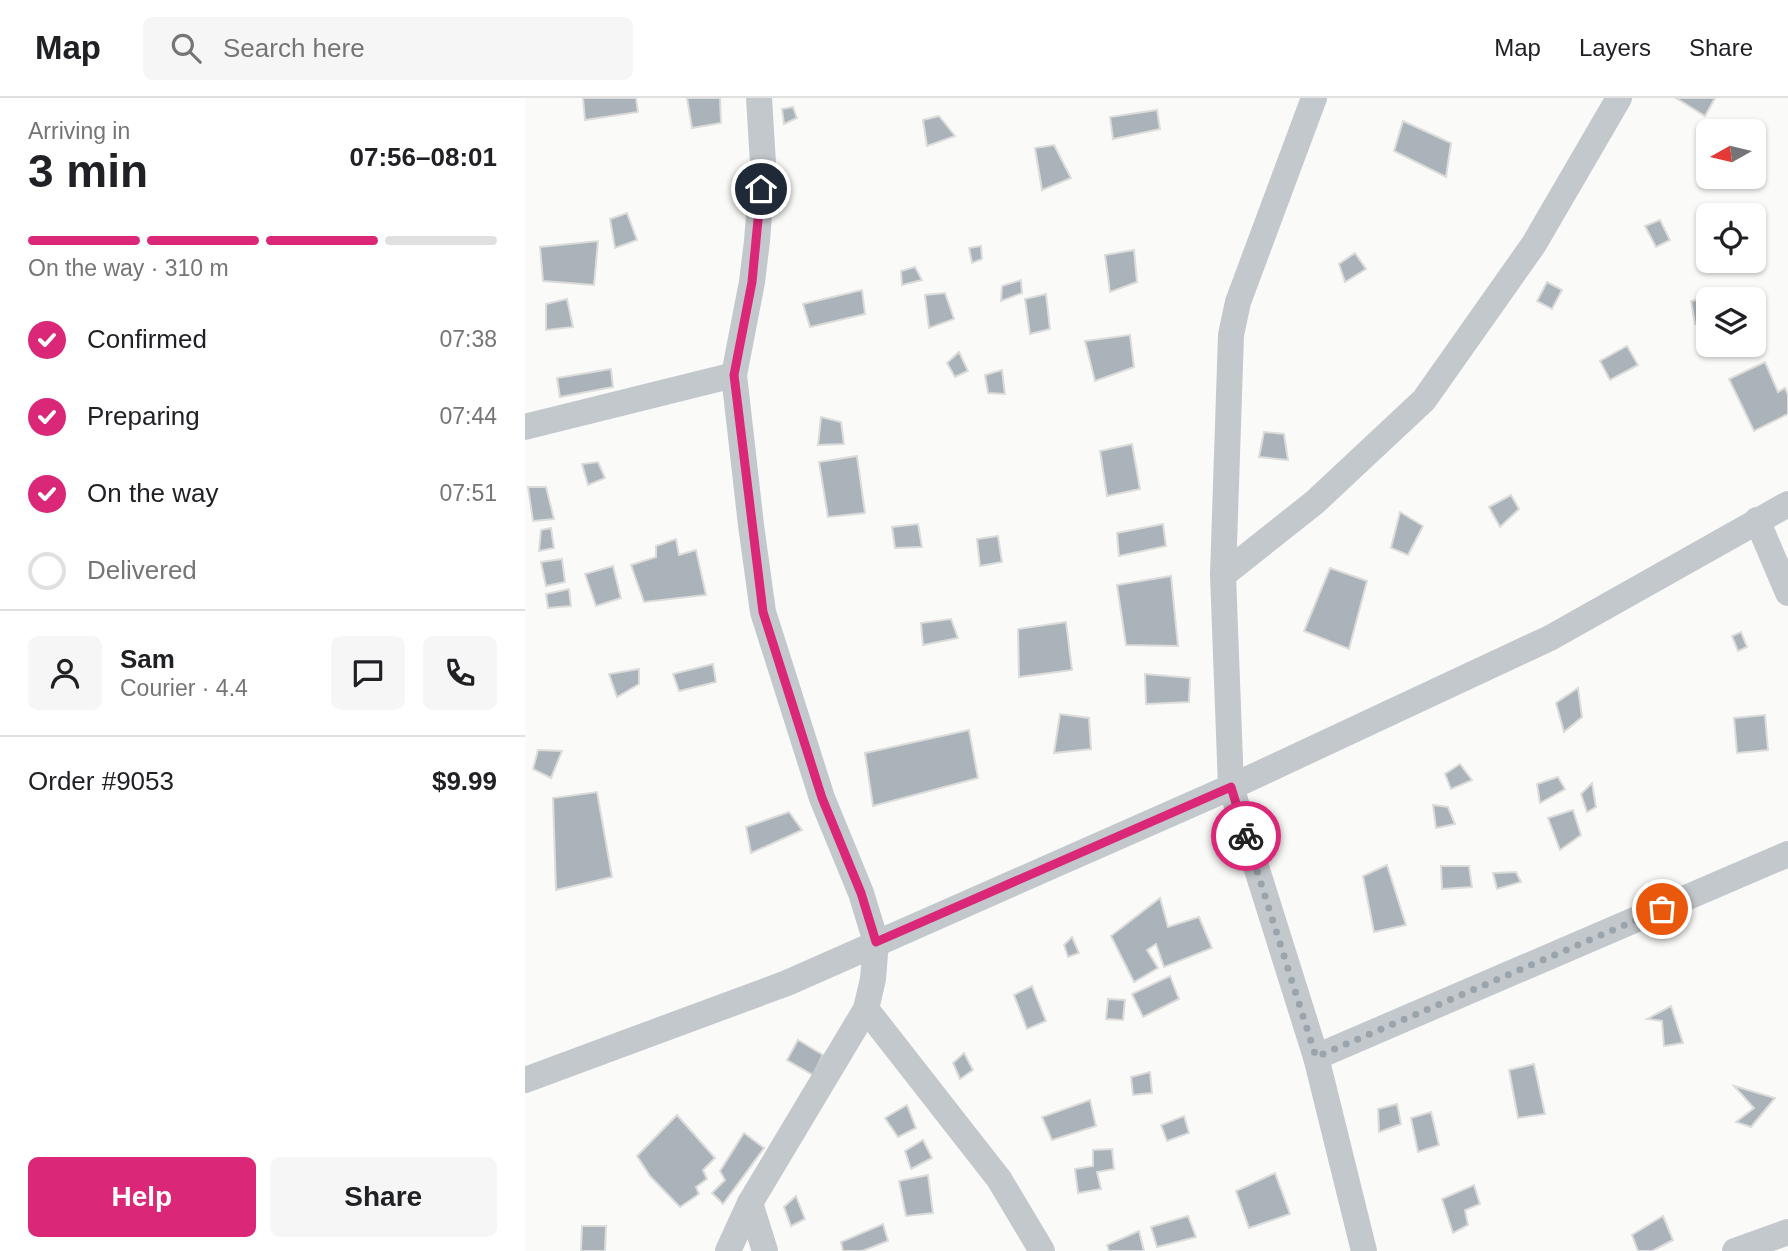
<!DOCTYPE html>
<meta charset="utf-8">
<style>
:root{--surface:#fff;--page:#f6f6f6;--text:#202124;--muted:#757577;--line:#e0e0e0;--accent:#db2777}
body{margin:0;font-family:Arial,sans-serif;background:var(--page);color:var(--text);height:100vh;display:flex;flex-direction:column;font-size:26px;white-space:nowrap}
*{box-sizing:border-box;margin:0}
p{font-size:23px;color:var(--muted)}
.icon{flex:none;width:38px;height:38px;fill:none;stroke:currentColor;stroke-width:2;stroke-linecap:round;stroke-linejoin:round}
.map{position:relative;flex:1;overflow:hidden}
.drawer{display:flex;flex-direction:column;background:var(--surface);width:525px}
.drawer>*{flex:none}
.needle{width:46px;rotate:262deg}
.tools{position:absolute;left:1171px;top:21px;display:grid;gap:14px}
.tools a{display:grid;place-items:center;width:70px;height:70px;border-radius:10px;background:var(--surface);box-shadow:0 2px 5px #0004;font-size:35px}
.pin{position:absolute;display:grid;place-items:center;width:60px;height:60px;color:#fff;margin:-30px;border:4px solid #fff;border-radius:50%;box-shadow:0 2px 7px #0007}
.courier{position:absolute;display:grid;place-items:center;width:70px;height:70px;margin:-35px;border:5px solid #db2777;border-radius:50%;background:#fff;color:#222;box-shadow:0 2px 9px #0007}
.headline em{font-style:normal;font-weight:700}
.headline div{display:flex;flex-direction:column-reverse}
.headline{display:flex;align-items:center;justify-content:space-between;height:119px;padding:0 28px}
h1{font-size:46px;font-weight:700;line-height:52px}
.bar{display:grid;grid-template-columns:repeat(4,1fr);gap:10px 7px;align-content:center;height:84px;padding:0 28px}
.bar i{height:9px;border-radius:5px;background:var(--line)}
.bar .on{background:var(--accent)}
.bar p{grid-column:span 4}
.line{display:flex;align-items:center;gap:18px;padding:0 28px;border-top:2px solid var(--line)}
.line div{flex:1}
.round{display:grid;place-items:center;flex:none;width:74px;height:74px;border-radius:10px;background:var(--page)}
ol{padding:0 28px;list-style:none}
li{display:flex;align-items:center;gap:21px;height:77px}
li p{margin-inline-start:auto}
li .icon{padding:7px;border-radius:50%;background:var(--accent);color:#fff;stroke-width:4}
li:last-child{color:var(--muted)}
li i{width:38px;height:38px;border:4px solid var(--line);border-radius:50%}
.button{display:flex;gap:14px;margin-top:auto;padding:14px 28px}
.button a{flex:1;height:80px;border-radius:10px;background:var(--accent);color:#fff;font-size:28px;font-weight:700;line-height:80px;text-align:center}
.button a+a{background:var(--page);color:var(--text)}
header{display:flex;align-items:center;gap:42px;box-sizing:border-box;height:98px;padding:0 35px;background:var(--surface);border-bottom:2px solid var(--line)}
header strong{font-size:33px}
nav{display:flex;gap:38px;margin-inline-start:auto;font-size:24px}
.search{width:490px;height:63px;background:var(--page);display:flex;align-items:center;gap:18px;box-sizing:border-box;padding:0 24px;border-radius:10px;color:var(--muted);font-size:26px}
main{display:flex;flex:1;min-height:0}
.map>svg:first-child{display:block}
</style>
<header>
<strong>Map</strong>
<div class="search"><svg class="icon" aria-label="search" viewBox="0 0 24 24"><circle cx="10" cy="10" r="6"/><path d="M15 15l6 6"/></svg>Search here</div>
<nav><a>Map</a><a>Layers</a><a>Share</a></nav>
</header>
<main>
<section class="drawer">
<div class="headline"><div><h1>3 min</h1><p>Arriving in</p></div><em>07:56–08:01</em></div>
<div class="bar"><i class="on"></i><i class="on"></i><i class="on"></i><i></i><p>On the way · 310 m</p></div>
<ol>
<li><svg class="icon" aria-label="check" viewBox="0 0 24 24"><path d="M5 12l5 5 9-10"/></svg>Confirmed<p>07:38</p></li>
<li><svg class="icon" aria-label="check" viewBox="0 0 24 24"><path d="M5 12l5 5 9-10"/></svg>Preparing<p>07:44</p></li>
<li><svg class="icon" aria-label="check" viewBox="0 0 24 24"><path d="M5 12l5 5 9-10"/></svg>On the way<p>07:51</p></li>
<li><i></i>Delivered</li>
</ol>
<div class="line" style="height:126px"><a class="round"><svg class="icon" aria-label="person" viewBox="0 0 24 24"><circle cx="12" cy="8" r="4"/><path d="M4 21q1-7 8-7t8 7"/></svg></a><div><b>Sam</b><p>Courier · 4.4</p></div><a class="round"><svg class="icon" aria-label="chat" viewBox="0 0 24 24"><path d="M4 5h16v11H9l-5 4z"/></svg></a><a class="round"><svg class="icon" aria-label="phone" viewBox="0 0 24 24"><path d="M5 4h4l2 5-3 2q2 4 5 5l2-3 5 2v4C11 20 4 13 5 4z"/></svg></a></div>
<div class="line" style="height:91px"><div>Order #9053</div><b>$9.99</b></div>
<div class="button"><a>Help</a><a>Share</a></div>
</section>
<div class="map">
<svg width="1263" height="1153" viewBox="0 0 1263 1153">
<rect width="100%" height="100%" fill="#fafaf8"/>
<!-- building -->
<g fill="#aab3b9" stroke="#dcdcda" stroke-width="2">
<polygon points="58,0 111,0 113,14 60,22"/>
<polygon points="162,0 195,0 196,25 167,30"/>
<polygon points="1151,0 1190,0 1180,18"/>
<polygon points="268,9 272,20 259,26 257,11"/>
<polygon points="632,12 635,31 588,41 585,19"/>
<polygon points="414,18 430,38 402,48 398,22"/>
<polygon points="878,23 926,45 921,79 869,53"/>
<polygon points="529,47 546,80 517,92 510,50"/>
<polygon points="102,115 112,142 90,150 85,121"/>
<polygon points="1135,122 1145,142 1131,149 1120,128"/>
<polygon points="73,143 69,187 18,183 15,149"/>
<polygon points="456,148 457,161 447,165 444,150"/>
<polygon points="609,152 612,184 585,194 580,157"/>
<polygon points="830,155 841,171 820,184 814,166"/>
<polygon points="390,169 397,182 377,187 376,173"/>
<polygon points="496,182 497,195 476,203 477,188"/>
<polygon points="1022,184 1037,192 1027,211 1012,203"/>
<polygon points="337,192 340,216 285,229 278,206"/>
<polygon points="420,195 429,221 404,230 400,197"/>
<polygon points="521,196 525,231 505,236 500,201"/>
<polygon points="1182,200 1183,224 1170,226 1166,203"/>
<polygon points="42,201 48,229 21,232 21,206"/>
<polygon points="605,237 609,269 570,283 560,243"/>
<polygon points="1102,248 1113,267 1085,282 1075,263"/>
<polygon points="434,254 443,273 430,279 422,265"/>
<polygon points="1240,264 1253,294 1260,290 1263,297 1263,316 1229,333 1204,281"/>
<polygon points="86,271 88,289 35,299 32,280"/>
<polygon points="477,272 480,296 463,295 460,277"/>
<polygon points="296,319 316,324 319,346 293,347"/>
<polygon points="739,334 759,336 763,362 734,359"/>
<polygon points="607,346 615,391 582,398 575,353"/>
<polygon points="332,358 340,415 303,419 294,364"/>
<polygon points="73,364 80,380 63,387 57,366"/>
<polygon points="3,389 21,389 29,421 8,423"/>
<polygon points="986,397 994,411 975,429 964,409"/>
<polygon points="875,414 898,428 883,457 866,450"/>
<polygon points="393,426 397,449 370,450 367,429"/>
<polygon points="638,426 641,448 594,458 592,435"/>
<polygon points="26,430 29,450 14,453 16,432"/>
<polygon points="473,438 477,464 455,468 452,441"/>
<polygon points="151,441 154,457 171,452 181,497 119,504 106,467 131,459 131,448"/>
<polygon points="37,461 40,484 21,488 16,464"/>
<polygon points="88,468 96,500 71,508 60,476"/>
<polygon points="805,470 842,483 824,551 779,533"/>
<polygon points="646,478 653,548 601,547 592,487"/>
<polygon points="44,491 46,508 23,510 21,496"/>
<polygon points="426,521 433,540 398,547 396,525"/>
<polygon points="541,524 547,572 494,579 493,531"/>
<polygon points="1216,534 1222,549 1213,553 1207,538"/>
<polygon points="188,566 191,584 154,593 148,576"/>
<polygon points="114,571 114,586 92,599 84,576"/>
<polygon points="620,576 665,580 664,604 621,606"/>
<polygon points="1053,590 1057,619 1039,634 1031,605"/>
<polygon points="535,616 564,620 566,651 529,655"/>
<polygon points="1240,617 1243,652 1212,655 1209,620"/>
<polygon points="444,632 453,680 348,708 340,655"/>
<polygon points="13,652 37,653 26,680 8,671"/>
<polygon points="935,666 947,682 926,691 920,676"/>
<polygon points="1033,679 1040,691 1015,705 1012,686"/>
<polygon points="1067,685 1071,709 1062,714 1056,696"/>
<polygon points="72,694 87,779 31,792 28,700"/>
<polygon points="908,707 923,709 930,726 911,730"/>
<polygon points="1048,712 1056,737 1035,752 1023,720"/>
<polygon points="264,714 277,732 226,755 221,729"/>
<polygon points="862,767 881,827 849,834 838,778"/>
<polygon points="916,768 944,768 947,789 917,791"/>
<polygon points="991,774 996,784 972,791 968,775"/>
<polygon points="635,800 643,829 674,819 687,850 639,869 631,846 622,852 633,870 609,884 586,838"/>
<polygon points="547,839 554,855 543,859 539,847"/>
<polygon points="645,878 654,901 618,919 607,896"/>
<polygon points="507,888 521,923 502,931 489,897"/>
<polygon points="583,901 600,902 598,922 581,921"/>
<polygon points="1146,908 1158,945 1139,948 1137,923 1122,921"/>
<polygon points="273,942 298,957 288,977 262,962"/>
<polygon points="439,955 448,972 435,981 428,965"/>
<polygon points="1009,966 1020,1016 993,1020 984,972"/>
<polygon points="625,974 627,995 608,997 606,979"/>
<polygon points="1209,988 1250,1000 1226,1029 1211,1024 1229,1010"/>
<polygon points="565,1002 571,1028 527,1042 517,1019"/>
<polygon points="872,1006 876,1026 854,1034 853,1011"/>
<polygon points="382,1007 391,1030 373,1039 360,1020"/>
<polygon points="906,1014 914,1047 893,1054 886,1020"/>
<polygon points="152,1017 190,1060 178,1072 182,1081 171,1089 174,1096 155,1109 125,1078 112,1058"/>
<polygon points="659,1018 664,1035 642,1043 636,1027"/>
<polygon points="219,1035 239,1050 198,1106 187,1095 200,1082 195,1073"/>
<polygon points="398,1042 407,1060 386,1071 380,1053"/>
<polygon points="587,1051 589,1071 572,1074 576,1091 553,1095 550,1071 568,1068 568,1052"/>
<polygon points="750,1075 765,1116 724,1130 711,1093"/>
<polygon points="403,1077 408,1115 381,1118 374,1083"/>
<polygon points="949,1087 955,1106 940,1112 943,1127 928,1135 917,1101"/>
<polygon points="271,1098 280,1121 266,1128 259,1109"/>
<polygon points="663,1118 671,1139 632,1149 626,1129"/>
<polygon points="1138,1118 1148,1142 1127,1153 1113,1153 1107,1137"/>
<polygon points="358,1126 363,1143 337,1153 318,1153 316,1144"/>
<polygon points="57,1128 81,1128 80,1153 56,1153"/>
<polygon points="614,1133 619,1153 584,1153 582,1147"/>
</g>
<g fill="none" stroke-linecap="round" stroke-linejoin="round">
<!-- street -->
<g stroke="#c3c8cc" stroke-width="26">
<polyline points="789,0 713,204 706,237 698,477 706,689 791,959 1263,756"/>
<polyline points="0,329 209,277"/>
<polyline points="1232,422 1263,495"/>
<polyline points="698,477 790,404 899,302 1009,146 1094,0"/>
<polyline points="341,911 474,1081 517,1153"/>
<polyline points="791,959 839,1153"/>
<polyline points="0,982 262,885 706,689 1025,540 1263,406"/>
<polyline points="225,1105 240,1153"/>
<polyline points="203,1153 225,1105 341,911 348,881 351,844 336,795 297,700 238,514 226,427 209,277 227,184 232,143 238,65 234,0"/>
<polyline points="1210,1153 1263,1134"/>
</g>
</g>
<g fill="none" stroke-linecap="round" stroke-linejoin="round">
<!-- done -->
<polyline stroke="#99a4ac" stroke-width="7" stroke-dasharray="0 12.6" points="721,738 791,959 1137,811"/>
<!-- route -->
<polyline stroke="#db2777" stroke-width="9" points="236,91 227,184 209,277 238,514 297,700 336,795 351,844 706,689 721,738"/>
</g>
</svg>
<div class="tools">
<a><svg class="needle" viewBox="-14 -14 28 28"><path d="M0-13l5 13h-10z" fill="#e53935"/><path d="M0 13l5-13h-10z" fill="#757577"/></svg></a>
<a><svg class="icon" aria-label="locate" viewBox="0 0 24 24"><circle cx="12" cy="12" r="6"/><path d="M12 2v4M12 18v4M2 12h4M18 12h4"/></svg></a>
<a><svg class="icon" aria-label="layers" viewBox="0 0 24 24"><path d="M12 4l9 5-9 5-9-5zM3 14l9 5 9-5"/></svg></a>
</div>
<div class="pin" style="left:1137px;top:811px;background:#ea580c"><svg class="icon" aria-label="bag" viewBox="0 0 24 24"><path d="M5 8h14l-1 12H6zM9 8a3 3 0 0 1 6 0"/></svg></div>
<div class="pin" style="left:236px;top:91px;background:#1f2937"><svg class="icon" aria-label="home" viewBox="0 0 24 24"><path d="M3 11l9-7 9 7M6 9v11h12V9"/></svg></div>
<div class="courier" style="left:721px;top:738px"><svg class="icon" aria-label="bike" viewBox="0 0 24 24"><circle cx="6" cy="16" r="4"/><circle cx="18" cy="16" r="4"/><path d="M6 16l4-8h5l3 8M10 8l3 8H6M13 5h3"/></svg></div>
</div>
</main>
